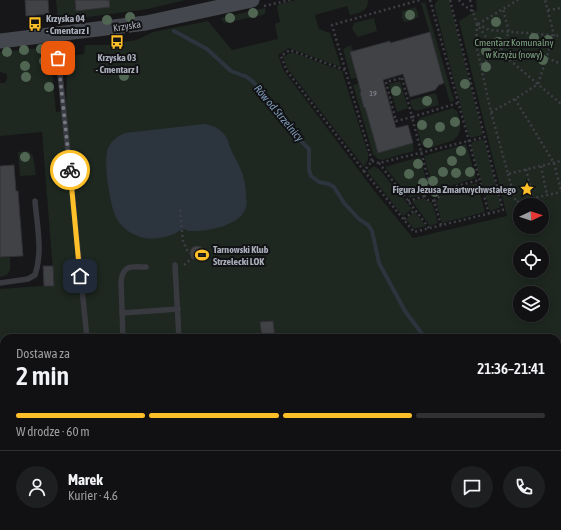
<!DOCTYPE html>
<html lang="pl">
<meta charset="utf-8">
<style>
:root{--surface:#111113;--page:#1e1f21;--text:#f1f3f6;--muted:#9c9da0;--line:#303133;--accent:#ffbf29}
body{margin:0;font-family:"Asap Condensed",sans-serif;background:var(--page);color:var(--text);height:100vh;display:flex;flex-direction:column;font-size:15px;white-space:nowrap}
*{box-sizing:border-box;margin:0}
p{font-size:13px;color:var(--muted)}
.icon{flex:none;width:22px;height:22px;fill:none;stroke:currentColor;stroke-width:2;stroke-linecap:round;stroke-linejoin:round}
.map{position:relative;flex:1;overflow:hidden}
.drawer{position:absolute;left:0px;top:334px;width:561px;height:196px;display:flex;flex-direction:column;background:var(--surface);border-radius:12px 12px 0 0;box-shadow:0 2px 10px #0003,0 0 0 1px var(--line)}
.drawer>*{flex:none}
.needle{width:26px;rotate:86deg}
.buttons{position:absolute;left:513px;top:198px;display:grid;gap:8px}
.buttons a{display:grid;place-items:center;width:36px;height:36px;border-radius:50%;background:var(--surface);box-shadow:0 2px 10px #0003,0 0 0 1px var(--line);font-size:20px}
.pin{position:absolute;display:grid;place-items:center;width:34px;height:34px;color:#fff;margin:-17px;border-radius:8px;box-shadow:0 2px 6px #0006}
.courier{position:absolute;display:grid;place-items:center;width:40px;height:40px;margin:-20px;border:3px solid #ffbf29;border-radius:50%;background:#fff;color:#222;box-shadow:0 1px 5px #0007}
.overview em{font-style:normal;font-weight:600}
.overview div{display:flex;flex-direction:column-reverse}
.overview{display:flex;align-items:center;justify-content:space-between;height:68px;padding:0 16px}
h1{font-size:26px;font-weight:600;line-height:30px}
.bar{display:grid;grid-template-columns:repeat(4,1fr);gap:6px 4px;align-content:center;height:48px;padding:0 16px}
.bar i{height:5px;border-radius:3px;background:var(--line)}
.bar .current{background:var(--accent)}
.bar p{grid-column:span 4}
.line{display:flex;align-items:center;gap:10px;padding:0 16px;border-top:1px solid var(--line)}
.line div{flex:1}
.round{display:grid;place-items:center;flex:none;width:42px;height:42px;border-radius:21px;background:var(--page)}
.map>svg:first-child{display:block}
</style>
<div class="map">
<svg width="561" height="530" viewBox="0 0 561 530">
<rect width="100%" height="100%" fill="#171719"/>
<!-- green -->
<g fill="#1e2720" fill-rule="evenodd">
<polygon points="56,0 185,0 148,9 58,21"/>
<path d="M296,0H368C368,12 359,13 350,15L347,6L315,15L319,29L330,33L341,67L289,48L278,55L284,71L376,193L413,238L507,216L459,21L477,10L476,0H561V530H0V289L54,285L42,132L0,136V83H5L7,79V74L0,72V52L50,47L56,112L66,111L67,56L84,54L85,45H107L136,40L153,32L208,21L232,50L278,39L275,24L280,22L277,7L279,4ZM520,205H542V227H520ZM520,249H542V271H520ZM520,293H542V315H520ZM4,338H557V526H4Z"/>
<polygon points="438,0 449,0 483,135 470,138 468,134 435,8 435,4"/>
<polygon points="425,2 454,101 450,102 421,3"/>
<polygon points="416,7 419,17 411,21 404,22 402,18 402,11"/>
<polygon points="265,8 266,12 263,15 224,23 221,18"/>
<polygon points="374,18 377,31 358,37 352,29 354,23"/>
<polygon points="351,45 353,51 350,52 357,78 351,79 343,49"/>
<polygon points="292,52 342,71 368,154 368,160 364,167 288,69 283,57"/>
<polygon points="400,81 408,108 397,112 389,84"/>
<polygon points="359,83 364,108 365,107 413,143 414,151 382,160 378,159 373,154 353,85"/>
<polygon points="436,93 439,105 416,111 412,108 410,100"/>
<path d="M453,108L457,111C460,122 464,131 454,140L430,148L422,145C420,137 413,124 420,118Z"/>
<polygon points="484,139 501,205 499,208 490,211 471,147 472,142"/>
<polygon points="466,144 476,178 440,189 435,185 432,184 424,156"/>
<polygon points="28,151 33,156 36,175 20,176 18,152"/>
<polygon points="420,157 428,186 424,189 423,194 410,198 385,167"/>
<polygon points="374,166 379,169 412,209 403,216 367,171"/>
<polygon points="477,183 485,212 442,223 436,202 440,197 441,193"/>
<polygon points="424,198 428,202 432,202 438,223 430,226 412,201"/>
<polygon points="415,212 426,226 414,229 406,219"/>
<polygon points="0,257 10,257 10,270 7,275 0,277"/>
</g>
<!-- water -->
<path fill="#2c353e" d="M204,124C211,125 218,127 223,133C228,137 229,146 232,152C241,169 246,177 246,198C247,201 247,206 245,210C237,227 204,232 188,231L184,229C179,230 176,234 171,235C161,239 147,240 138,236C130,233 121,227 117,219C110,207 104,166 107,152C109,142 116,137 125,133Z"/>
<g fill="none" stroke-linecap="round" stroke-linejoin="round">
<!-- stream -->
<g stroke="#2c353e" stroke-width="4">
<polyline points="174,31 207,49 231,71 247,77 252,81 265,94 294,134 309,149 309,170 311,176 319,182 329,184 334,187 344,203 359,219 368,225 372,231 379,263 405,311 425,338"/>
<polyline points="557,377 561,377"/>
</g>
</g>
<!-- building -->
<g fill="#414246" stroke="#313135">
<polygon points="25,0 48,0 49,14 26,16"/>
<polygon points="75,0 109,0 110,7 76,11"/>
<polygon points="430,32 444,83 439,85 435,90 410,97 403,74 383,80 396,128 408,125 413,143 378,153 365,107 364,108 360,93 361,92 350,52 390,41 390,43"/>
<polygon points="14,165 16,191 18,191 23,256 0,257 0,166"/>
<circle cx="197" cy="253" r="7"/>
<polygon points="43,266 53,266 54,286 44,286"/>
<polygon points="273,321 275,338 262,338 260,322"/>
</g>
<g fill="none" stroke-linecap="round" stroke-linejoin="round">
<!-- path -->
<g stroke="#3d3f45" stroke-width="2.5" stroke-dasharray="2 3" stroke-linecap="butt">
<polyline points="430,0 489,214"/>
<polyline points="459,0 461,3 473,12 477,24 490,43 561,104"/>
<polyline points="470,0 473,12"/>
<polyline points="264,6 290,0"/>
<polyline points="548,10 561,8"/>
<polyline points="477,24 476,44 491,112 508,174 561,161"/>
<polyline points="478,24 489,30 561,36"/>
<polyline points="478,24 518,0"/>
<polyline points="547,58 561,64"/>
<polyline points="481,64 500,52 509,32 503,9"/>
<polyline points="345,70 290,50 281,56 287,71 364,171 372,161 332,25 420,0"/>
<polygon points="402,78 412,117 396,121 386,82"/>
<polyline points="515,99 554,163 561,190"/>
<polyline points="491,112 515,99 538,84 554,35 545,0"/>
<polyline points="372,161 379,163 485,137"/>
<polyline points="379,163 429,228"/>
<polyline points="541,166 547,195"/>
<polyline points="526,169 533,199"/>
<polyline points="364,171 414,232 503,210 450,0"/>
<polyline points="508,174 516,202 561,192"/>
<polyline points="430,186 435,186 439,191"/>
<polyline points="408,201 425,196"/>
<polyline points="434,201 439,197 439,191 479,180"/>
<polyline points="180,210 183,241 187,250 192,254 192,258 183,266"/>
<polyline points="404,219 415,210"/>
<polyline points="441,225 434,201 428,200 425,196 426,189 430,186 412,117 458,103"/>
</g>
<!-- lane -->
<g stroke="#393a40" stroke-width="5.5">
<polyline points="56,35 87,338"/>
<polyline points="175,265 179,338"/>
<path d="M0,283L28,279L35,275C43,252 37,225 35,201"/>
<polyline points="122,313 178,309"/>
<path d="M123,338L121,281C123,264 132,267 146,267"/>
</g>
<!-- secondary -->
<polyline stroke="#45474e" stroke-width="15" points="0,41 146,23 252,0"/>
</g>
<!-- trees -->
<g fill="#506653">
<circle cx="253" cy="13" r="5"/>
<circle cx="410" cy="15" r="5"/>
<circle cx="130" cy="17" r="5"/>
<circle cx="230" cy="18" r="5"/>
<circle cx="107" cy="20" r="5"/>
<circle cx="496" cy="22" r="5"/>
<circle cx="534" cy="38" r="5"/>
<circle cx="548" cy="40" r="5"/>
<circle cx="498" cy="42" r="5"/>
<circle cx="41" cy="49" r="5"/>
<circle cx="24" cy="50" r="5"/>
<circle cx="486" cy="51" r="5"/>
<circle cx="7" cy="52" r="5"/>
<circle cx="543" cy="60" r="5"/>
<circle cx="44" cy="61" r="5"/>
<circle cx="25" cy="66" r="5"/>
<circle cx="486" cy="67" r="5"/>
<circle cx="124" cy="76" r="5"/>
<circle cx="26" cy="77" r="5"/>
<circle cx="465" cy="84" r="5"/>
<circle cx="49" cy="87" r="5"/>
<circle cx="396" cy="91" r="5"/>
<circle cx="427" cy="101" r="5"/>
<circle cx="455" cy="122" r="5"/>
<circle cx="422" cy="125" r="5"/>
<circle cx="440" cy="127" r="5"/>
<circle cx="428" cy="143" r="5"/>
<circle cx="461" cy="151" r="5"/>
<circle cx="25" cy="157" r="5"/>
<circle cx="452" cy="161" r="5"/>
<circle cx="418" cy="164" r="5"/>
<circle cx="443" cy="172" r="5"/>
<circle cx="470" cy="172" r="5"/>
<circle cx="456" cy="173" r="5"/>
<circle cx="409" cy="174" r="5"/>
<circle cx="433" cy="181" r="5"/>
<circle cx="423" cy="183" r="5"/>
<circle cx="435" cy="192" r="5"/>
</g>
<g fill="none" stroke-linecap="round" stroke-linejoin="round">
<!-- done -->
<polyline stroke="#757882" stroke-width="4" stroke-dasharray="0 7.2" points="58,58 70,170"/>
<!-- route -->
<polyline stroke="#ffbf29" stroke-width="5" points="70,170 80,276"/>
</g>
<!-- icons -->
<defs>
<symbol id="bus-bare" viewBox="-9 -9 18 18"><path d="M-5-6H5V4H4V6H2V4H-2V6H-4V4H-5ZM-3.5-4V0h7V-4ZM-3.5 1.2v1.5H-2V1.2ZM2 1.2v1.5H3.5V1.2Z" fill="#ffbf29" stroke="#121214" stroke-width="2.5" paint-order="stroke"/></symbol>
<symbol id="sight-bare" viewBox="-9 -9 18 18"><path d="M0-6L1.8-2.2L6-1.7L2.9 1.2L3.7 5.4L0 3.3L-3.7 5.4L-2.9 1.2L-6-1.7L-1.8-2.2Z" fill="#ffbf29" stroke="#121214" stroke-width="2.5" paint-order="stroke"/></symbol>
<symbol id="stadium-bare" viewBox="-9 -9 18 18"><path d="M0-5a6.5 5 0 1 0 0 10a6.5 5 0 1 0 0-10ZM-3.5-1.8h7v3.6h-7Z" fill="#ffbf29" stroke="#121214" stroke-width="2.5" paint-order="stroke"/></symbol>
</defs>
<g fill-rule="evenodd">
<use href="#bus-bare" x="25" y="14" width="20" height="20"/>
<use href="#bus-bare" x="107" y="32" width="20" height="20"/>
<use href="#sight-bare" x="517" y="179" width="20" height="20"/>
<use href="#stadium-bare" x="192" y="245" width="20" height="20"/>
</g>
<g text-anchor="middle" dominant-baseline="central" stroke-width="4" stroke-linejoin="round" paint-order="stroke">
<!-- number labels -->
<g font-size="8" fill="#8e929d">
<text x="373" y="93">19</text>
</g>
<!-- poi labels -->
<g font-size="10" font-weight="bold" fill="#a8adba" stroke="#121214" text-anchor="start">
<text x="46" y="18">Krzyska 04<tspan x="46" dy="12">- Cmentarz I</tspan></text>
<text x="117" y="57" text-anchor="middle">Krzyska 03<tspan x="117" dy="12">- Cmentarz I</tspan></text>
<text x="516" y="189" text-anchor="end">Figura Jezusa Zmartwychwstałego</text>
<text x="213" y="249">Tarnowski Klub<tspan x="213" dy="12">Strzelecki LOK</tspan></text>
</g>
<!-- street labels -->
<g font-size="10" fill="#a8adba" stroke="#121214">
<text transform="translate(127 26) rotate(-9)">Krzyska</text>
</g>
<!-- park labels -->
<g font-size="10" fill="#7ea682" stroke="#121214">
<text x="514" y="42">Cmentarz Komunalny<tspan x="514" dy="12">w Krzyżu (nowy)</tspan></text>
</g>
<!-- water labels -->
<g font-size="11" font-style="italic" fill="#7d9ab7" stroke="#121214">
<text transform="translate(279 113) rotate(50)">Rów od Strzelnicy</text>
</g>
</g>
</svg>
<div class="buttons">
<a><svg class="needle" viewBox="-14 -14 28 28"><path d="M0-13l5 13h-10z" fill="#e53935"/><path d="M0 13l5-13h-10z" fill="#9c9da0"/></svg></a>
<a><svg class="icon" aria-label="locate" viewBox="0 0 24 24"><circle cx="12" cy="12" r="6"/><path d="M12 2v4M12 18v4M2 12h4M18 12h4"/></svg></a>
<a><svg class="icon" aria-label="layers" viewBox="0 0 24 24"><path d="M12 4l9 5-9 5-9-5zM3 14l9 5 9-5"/></svg></a>
</div>
<div class="pin" style="left:58px;top:58px;background:#ea580c"><svg class="icon" aria-label="bag" viewBox="0 0 24 24"><path d="M5 8h14l-1 12H6zM9 8a3 3 0 0 1 6 0"/></svg></div>
<div class="pin" style="left:80px;top:276px;background:#1f2937"><svg class="icon" aria-label="home" viewBox="0 0 24 24"><path d="M3 11l9-7 9 7M6 9v11h12V9"/></svg></div>
<div class="courier" style="left:70px;top:170px"><svg class="icon" aria-label="bike" viewBox="0 0 24 24"><circle cx="6" cy="16" r="4"/><circle cx="18" cy="16" r="4"/><path d="M6 16l4-8h5l3 8M10 8l3 8H6M13 5h3"/></svg></div>
<section class="drawer">
<div class="overview"><div><h1>2 min</h1><p>Dostawa za</p></div><em>21:36–21:41</em></div>
<div class="bar"><i class="current"></i><i class="current"></i><i class="current"></i><i></i><p>W drodze · 60 m</p></div>
<div class="line" style="height:72px"><a class="round"><svg class="icon" aria-label="person" viewBox="0 0 24 24"><circle cx="12" cy="8" r="4"/><path d="M4 21q1-7 8-7t8 7"/></svg></a><div><b>Marek</b><p>Kurier · 4.6</p></div><a class="round"><svg class="icon" aria-label="chat" viewBox="0 0 24 24"><path d="M4 5h16v11H9l-5 4z"/></svg></a><a class="round"><svg class="icon" aria-label="phone" viewBox="0 0 24 24"><path d="M5 4h4l2 5-3 2q2 4 5 5l2-3 5 2v4C11 20 4 13 5 4z"/></svg></a></div>
</section>
</div>
